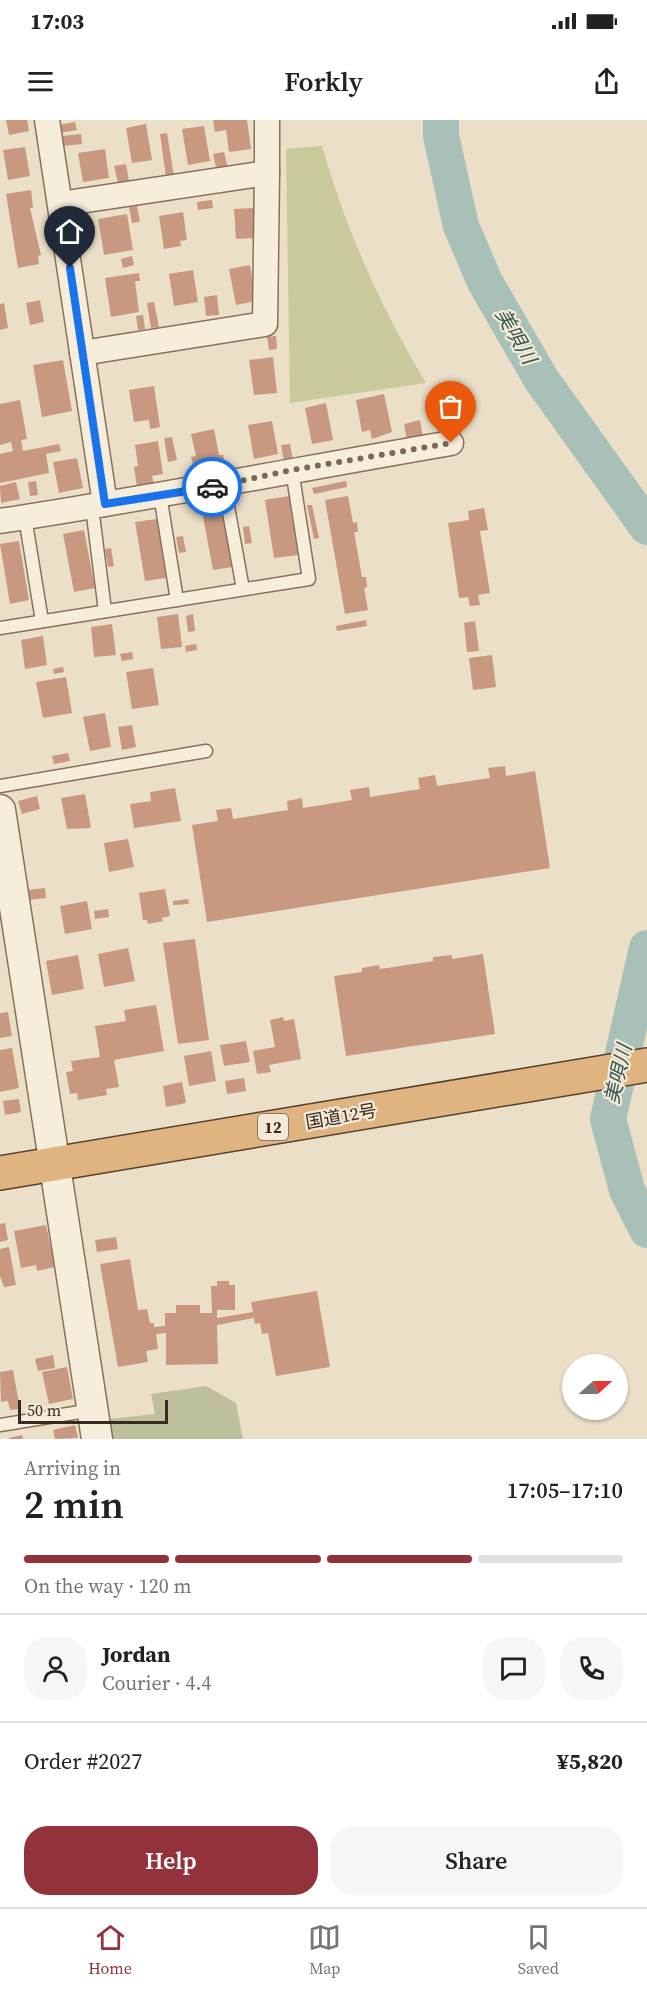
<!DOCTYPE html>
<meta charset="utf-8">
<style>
:root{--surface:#fff;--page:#f6f6f6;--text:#222;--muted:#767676;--line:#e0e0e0;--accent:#93323a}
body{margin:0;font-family:"Source Serif 4","Noto Sans JP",serif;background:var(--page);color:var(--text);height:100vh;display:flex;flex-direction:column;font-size:22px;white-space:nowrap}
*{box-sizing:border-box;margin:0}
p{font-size:20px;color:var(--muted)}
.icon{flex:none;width:33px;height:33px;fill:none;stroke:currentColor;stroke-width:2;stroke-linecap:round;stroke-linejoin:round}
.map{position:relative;height:1319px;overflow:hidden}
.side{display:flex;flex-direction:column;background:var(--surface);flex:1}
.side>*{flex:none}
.needle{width:39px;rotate:69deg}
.tools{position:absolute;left:562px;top:1234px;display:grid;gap:12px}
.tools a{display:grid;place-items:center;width:66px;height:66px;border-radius:50%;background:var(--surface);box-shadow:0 2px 4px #0004;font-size:30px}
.scale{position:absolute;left:18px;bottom:15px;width:150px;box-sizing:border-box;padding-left:6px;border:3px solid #392a21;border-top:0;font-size:16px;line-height:21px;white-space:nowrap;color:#392a21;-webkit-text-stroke:4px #f4e9d7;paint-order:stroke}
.pin{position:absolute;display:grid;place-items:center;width:51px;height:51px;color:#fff;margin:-62px -26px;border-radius:50% 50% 50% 0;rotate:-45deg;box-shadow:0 0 6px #0007}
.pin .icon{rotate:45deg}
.courier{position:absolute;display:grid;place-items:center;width:60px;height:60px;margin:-30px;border:4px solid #1a73e8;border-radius:50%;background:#fff;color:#222;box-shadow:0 2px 8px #0007}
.overview em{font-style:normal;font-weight:600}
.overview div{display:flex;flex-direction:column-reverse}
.overview{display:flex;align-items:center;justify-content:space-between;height:102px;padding:0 24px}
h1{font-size:39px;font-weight:600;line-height:45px}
.bar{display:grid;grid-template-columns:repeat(4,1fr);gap:9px 6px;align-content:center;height:72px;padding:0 24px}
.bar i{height:8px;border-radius:4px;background:var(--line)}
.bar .selected{background:var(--accent)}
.bar p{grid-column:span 4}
.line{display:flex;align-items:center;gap:15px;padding:0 24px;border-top:2px solid var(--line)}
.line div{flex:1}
.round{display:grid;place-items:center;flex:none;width:63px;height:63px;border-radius:24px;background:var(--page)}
.primary-button{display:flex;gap:12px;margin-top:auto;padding:12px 24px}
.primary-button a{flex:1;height:69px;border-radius:24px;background:var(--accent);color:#fff;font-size:24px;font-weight:600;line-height:69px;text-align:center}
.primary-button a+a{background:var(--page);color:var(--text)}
.status{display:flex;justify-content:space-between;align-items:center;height:42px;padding:0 30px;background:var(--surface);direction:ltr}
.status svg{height:16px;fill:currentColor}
header{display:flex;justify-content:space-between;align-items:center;height:78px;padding:0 24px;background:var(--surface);font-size:27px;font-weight:600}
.tabs{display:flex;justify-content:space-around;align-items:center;height:84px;border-top:2px solid var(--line);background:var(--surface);font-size:16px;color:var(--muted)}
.tabs a{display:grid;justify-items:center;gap:3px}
.tabs .selected{color:var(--accent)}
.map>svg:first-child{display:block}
</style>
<div class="status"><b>17:03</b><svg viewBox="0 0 49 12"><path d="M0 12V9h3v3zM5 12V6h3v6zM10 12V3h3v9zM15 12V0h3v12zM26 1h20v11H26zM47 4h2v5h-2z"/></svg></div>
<header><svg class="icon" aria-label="menu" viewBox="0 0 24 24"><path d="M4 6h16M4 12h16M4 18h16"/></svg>Forkly<svg class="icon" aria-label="share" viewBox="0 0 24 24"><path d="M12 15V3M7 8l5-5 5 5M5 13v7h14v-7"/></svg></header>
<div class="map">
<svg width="647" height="1319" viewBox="0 0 647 1319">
<rect width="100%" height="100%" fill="#ecdfc8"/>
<!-- green -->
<path fill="#c8ca9c" d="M322,26C347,112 380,186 426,263L290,283L286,29Z"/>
<!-- cemetery -->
<polygon fill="#bebf9b" points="206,1266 236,1283 243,1319 112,1319 109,1299 155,1294 151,1274"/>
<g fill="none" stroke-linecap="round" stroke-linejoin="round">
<!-- river -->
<g stroke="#a9c0b8" stroke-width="36">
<polyline points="441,0 441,16 461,106 485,162 541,259 647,407"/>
<polyline points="647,828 608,999 627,1070 647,1110"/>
</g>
</g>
<!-- building -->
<g fill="#c89880">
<polygon points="6,0 27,0 29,11 9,15"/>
<polygon points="213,0 247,0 251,29 229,32 226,10 215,12"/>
<polygon points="75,2 77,10 60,13 59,5"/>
<polygon points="146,4 152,40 132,43 126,8"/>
<polygon points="204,6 210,41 188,45 182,9"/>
<polygon points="167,13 174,56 166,57 160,14"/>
<polygon points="81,14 82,24 63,26 62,16"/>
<polygon points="25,27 30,56 8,60 3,30"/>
<polygon points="105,29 109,58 83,62 78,33"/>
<polygon points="224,32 228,49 217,52 213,34"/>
<polygon points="126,44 129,61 118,63 114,46"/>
<polygon points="31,70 33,88 30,88 41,135 38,136 39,144 18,148 6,74"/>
<polygon points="212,80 213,88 198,90 197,82"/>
<polygon points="137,86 140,102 132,103 129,87"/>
<polygon points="253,88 254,118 236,119 234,89"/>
<polygon points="183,92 187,120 180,121 181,126 164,129 159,96"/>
<polygon points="127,94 133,130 104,135 98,99"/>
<polygon points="132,136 134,145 123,148 121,139"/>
<polygon points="250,145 256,181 236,185 229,149"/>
<polygon points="193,150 198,182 174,186 169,154"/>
<polygon points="139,153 140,161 135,161 139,192 111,197 105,158"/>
<polygon points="217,175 219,195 206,196 204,177"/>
<polygon points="40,180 44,202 30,205 26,183"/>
<polygon points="154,182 159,207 151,208 147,183"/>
<polygon points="4,183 8,208 0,210 0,184"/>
<polygon points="143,195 145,209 138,210 136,196"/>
<polygon points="276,216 277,229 269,230 267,217"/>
<polygon points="273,237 277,273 254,275 249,240"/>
<polygon points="63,240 72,291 42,297 33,245"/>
<polygon points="154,266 160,307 150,309 149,300 134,302 129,270"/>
<polygon points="384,274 392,312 372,319 370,310 362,312 356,280"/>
<polygon points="20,280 27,319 21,320 23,331 59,324 61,331 46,334 49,353 0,363 0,334 13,331 11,322 0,325 0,284"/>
<polygon points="326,283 333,320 312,324 305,288"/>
<polygon points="420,300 423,318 407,321 404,304"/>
<polygon points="272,301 278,334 254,339 248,305"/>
<polygon points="214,309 219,335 223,335 226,350 200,355 197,344 193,345 191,337 196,336 191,314"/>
<polygon points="172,317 177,340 168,342 164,318"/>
<polygon points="158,321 163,354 152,356 154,364 137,367 134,347 138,346 135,325"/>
<polygon points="290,324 293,340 284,342 281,325"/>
<polygon points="77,338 83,368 59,373 53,342"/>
<polygon points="36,361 38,375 30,376 28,362"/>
<polygon points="346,361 347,367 314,374 312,368"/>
<polygon points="16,362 20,379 1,383 0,366"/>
<polygon points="289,376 292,400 296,399 297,410 294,410 298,435 274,438 265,380"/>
<polygon points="348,376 353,403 357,402 358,412 354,412 362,457 366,457 367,467 364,468 368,490 345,494 325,380"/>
<polygon points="307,385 312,385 319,418 314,419"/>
<polygon points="221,388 232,447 213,450 202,391"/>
<polygon points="484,388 488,410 480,411 490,473 478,475 480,485 470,486 468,477 459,478 448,403 469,400 468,391"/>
<polygon points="157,399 166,458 145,461 135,402"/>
<polygon points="249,406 252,423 245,424 243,407"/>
<polygon points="84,410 95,468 74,472 63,414"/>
<polygon points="183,416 186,432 179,433 176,417"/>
<polygon points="19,421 29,480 10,484 0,424"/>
<polygon points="111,428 114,446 108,447 105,429"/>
<polygon points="178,494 182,527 161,529 157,497"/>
<polygon points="193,494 195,511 188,512 186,496"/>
<polygon points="366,500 367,506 337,511 336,506"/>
<polygon points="475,501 479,531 467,532 464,503"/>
<polygon points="112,504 116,535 94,537 91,507"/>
<polygon points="43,516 47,545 25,549 21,520"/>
<polygon points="196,524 197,530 186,532 185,526"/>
<polygon points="132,532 133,539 122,541 120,534"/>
<polygon points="492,535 496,567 473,570 469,538"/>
<polygon points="63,547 64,552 54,554 53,549"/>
<polygon points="153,548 159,585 132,589 126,552"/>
<polygon points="66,557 72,593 43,598 36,562"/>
<polygon points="105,593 111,627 90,631 83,597"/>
<polygon points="132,605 136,627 122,630 118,607"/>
<polygon points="68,633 70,641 54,644 52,636"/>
<polygon points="505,646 506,656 535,651 550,748 207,802 192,705 218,701 216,690 231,688 233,699 288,690 287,681 302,678 303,688 352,680 350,670 369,667 370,677 420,669 418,658 435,655 437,666 490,658 488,648"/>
<polygon points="175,668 181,701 134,708 130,684 151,681 150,672"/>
<polygon points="85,674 91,708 67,709 61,678"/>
<polygon points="37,676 40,689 22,694 18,681"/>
<polygon points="128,719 134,747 109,752 104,723"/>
<polygon points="45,768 46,778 29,780 28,770"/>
<polygon points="165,769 170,796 162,798 163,801 148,804 147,800 143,800 139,773"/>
<polygon points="188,779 189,784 173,785 173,781"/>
<polygon points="87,781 92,809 65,814 60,786"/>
<polygon points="108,789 109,797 95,799 94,791"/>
<polygon points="195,819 209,920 178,924 163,823"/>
<polygon points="128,828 135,861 104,867 98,834"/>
<polygon points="483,834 495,914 346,936 334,856 362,852 362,848 379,845 380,849 433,841 433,837 452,835 452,839"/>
<polygon points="78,835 84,869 52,875 46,841"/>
<polygon points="156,885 164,931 114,940 119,967 106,969 107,975 78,980 77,973 70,974 66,952 73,951 71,941 100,937 95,906 126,901 124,890"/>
<polygon points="8,892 12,916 0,918 0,893"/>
<polygon points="283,897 284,901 294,899 301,939 269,945 271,952 257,954 253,931 275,927 270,900"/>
<polygon points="246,921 250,942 224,946 220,925"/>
<polygon points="12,928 19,968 0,972 0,930"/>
<polygon points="211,931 216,961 189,966 184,936"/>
<polygon points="244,958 246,971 227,974 225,961"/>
<polygon points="182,962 186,983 166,987 163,966"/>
<polygon points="19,979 21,992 5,995 3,981"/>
<polygon points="5,1103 8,1120 0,1122 0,1104"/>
<polygon points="46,1105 55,1147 37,1151 36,1145 21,1148 14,1111"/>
<polygon points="116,1117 118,1129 97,1132 95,1120"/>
<polygon points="9,1127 16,1165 4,1167 0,1156 0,1129"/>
<polygon points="130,1139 138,1190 147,1189 150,1203 154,1203 154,1207 165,1206 165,1193 176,1193 176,1185 200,1185 200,1193 212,1193 211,1166 217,1166 217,1161 229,1161 229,1165 235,1165 235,1190 217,1190 217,1198 253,1192 251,1182 317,1171 330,1247 276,1256 268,1213 262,1214 260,1203 255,1204 254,1198 217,1205 218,1244 166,1245 166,1213 156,1214 158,1229 146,1231 148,1242 118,1247 100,1144"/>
<polygon points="53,1235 55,1248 38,1251 35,1239"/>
<polygon points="67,1247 73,1279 49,1284 42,1252"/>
<polygon points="13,1250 20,1289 10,1290 8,1281 1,1282 0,1252"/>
<polygon points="75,1305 78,1318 55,1319 53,1310"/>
<polygon points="22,1315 23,1319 9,1319 9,1318"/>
</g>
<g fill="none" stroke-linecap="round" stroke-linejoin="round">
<defs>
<g id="service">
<polyline points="224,365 243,469"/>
<polyline points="160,375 177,480"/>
<polyline points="92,387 105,491"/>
<polyline points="25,397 42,501"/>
<polyline points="0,508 309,459 292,350"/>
<polyline points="0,666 206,631"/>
<polyline points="0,1305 92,1290"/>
</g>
<g id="minor">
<polyline points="47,0 105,384"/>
<polyline points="267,0 267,53"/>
<polyline points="60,84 267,53 265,204 82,233"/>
<path d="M0,401C151,378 300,349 451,323"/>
</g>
<polyline id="tertiary" points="0,690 97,1319"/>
<polyline id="trunk" points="0,1053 647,945"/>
</defs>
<!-- service casing -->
<use href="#service" stroke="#87715e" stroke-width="15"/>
<!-- minor casing -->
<use href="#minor" stroke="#87715e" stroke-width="27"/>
<!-- tertiary casing -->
<use href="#tertiary" stroke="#87715e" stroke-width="33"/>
<!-- trunk casing -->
<use href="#trunk" stroke="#564032" stroke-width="36"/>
<!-- service -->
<use href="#service" stroke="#f7eddb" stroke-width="12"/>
<!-- minor -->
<use href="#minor" stroke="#f7eddb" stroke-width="24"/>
<!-- tertiary -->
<use href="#tertiary" stroke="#f7eddb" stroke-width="30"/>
<!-- trunk -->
<use href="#trunk" stroke="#e0b481" stroke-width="33"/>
</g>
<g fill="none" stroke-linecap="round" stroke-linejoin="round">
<!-- done -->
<polyline stroke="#78695b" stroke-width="6" stroke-dasharray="0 10.8" points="212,367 292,350 451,323"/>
<!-- route -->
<polyline stroke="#1a73e8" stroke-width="8" points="70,148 105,384 212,367"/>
</g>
<g text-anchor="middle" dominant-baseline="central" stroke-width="4.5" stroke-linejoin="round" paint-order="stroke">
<!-- shield labels -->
<rect fill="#f4e9d7" stroke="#716358" stroke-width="1.5" x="258" y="994" width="30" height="26" rx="4.5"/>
<g font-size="16" font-weight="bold" fill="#392a21">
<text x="273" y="1007">12</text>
</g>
<!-- street labels -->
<g font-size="18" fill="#392a21" stroke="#f4e9d7">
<text transform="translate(341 996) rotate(-10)">国道12号</text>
</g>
<!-- water labels -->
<g font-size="20" font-style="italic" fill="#315752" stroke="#f4e9d7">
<text transform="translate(516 216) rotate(60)">美唄川</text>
<text transform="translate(618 954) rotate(-77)">美唄川</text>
</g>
</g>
</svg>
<div class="tools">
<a><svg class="needle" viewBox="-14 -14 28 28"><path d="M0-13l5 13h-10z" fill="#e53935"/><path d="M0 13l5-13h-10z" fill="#767676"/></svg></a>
</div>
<div class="scale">50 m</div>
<div class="pin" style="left:451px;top:323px;background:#ea580c"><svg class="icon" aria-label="bag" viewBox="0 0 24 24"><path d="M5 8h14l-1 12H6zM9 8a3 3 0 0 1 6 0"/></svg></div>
<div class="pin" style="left:70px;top:148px;background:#1f2937"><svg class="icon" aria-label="home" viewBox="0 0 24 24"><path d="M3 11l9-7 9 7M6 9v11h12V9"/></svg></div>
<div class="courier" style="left:212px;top:367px"><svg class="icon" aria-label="car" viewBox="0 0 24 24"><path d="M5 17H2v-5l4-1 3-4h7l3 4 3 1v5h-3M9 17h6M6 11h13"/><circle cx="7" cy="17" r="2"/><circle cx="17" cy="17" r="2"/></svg></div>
</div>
<section class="side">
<div class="overview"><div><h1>2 min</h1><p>Arriving in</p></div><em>17:05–17:10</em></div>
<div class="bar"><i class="selected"></i><i class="selected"></i><i class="selected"></i><i></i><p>On the way · 120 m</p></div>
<div class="line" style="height:108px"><a class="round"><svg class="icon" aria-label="person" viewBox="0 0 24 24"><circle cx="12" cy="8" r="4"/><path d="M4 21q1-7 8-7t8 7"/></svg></a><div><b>Jordan</b><p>Courier · 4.4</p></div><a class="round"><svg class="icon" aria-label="chat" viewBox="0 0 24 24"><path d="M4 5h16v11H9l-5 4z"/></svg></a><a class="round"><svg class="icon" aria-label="phone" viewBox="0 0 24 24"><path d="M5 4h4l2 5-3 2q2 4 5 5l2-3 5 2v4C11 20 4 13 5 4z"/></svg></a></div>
<div class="line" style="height:78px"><div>Order #2027</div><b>¥5,820</b></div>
<div class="primary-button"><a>Help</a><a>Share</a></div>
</section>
<nav class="tabs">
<a class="selected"><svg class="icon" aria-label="home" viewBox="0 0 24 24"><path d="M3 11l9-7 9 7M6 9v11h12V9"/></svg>Home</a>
<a><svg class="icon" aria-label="map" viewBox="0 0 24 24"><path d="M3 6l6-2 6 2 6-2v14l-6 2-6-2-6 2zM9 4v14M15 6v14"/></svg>Map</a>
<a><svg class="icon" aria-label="saved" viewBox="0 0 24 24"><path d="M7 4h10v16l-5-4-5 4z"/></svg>Saved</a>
</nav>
